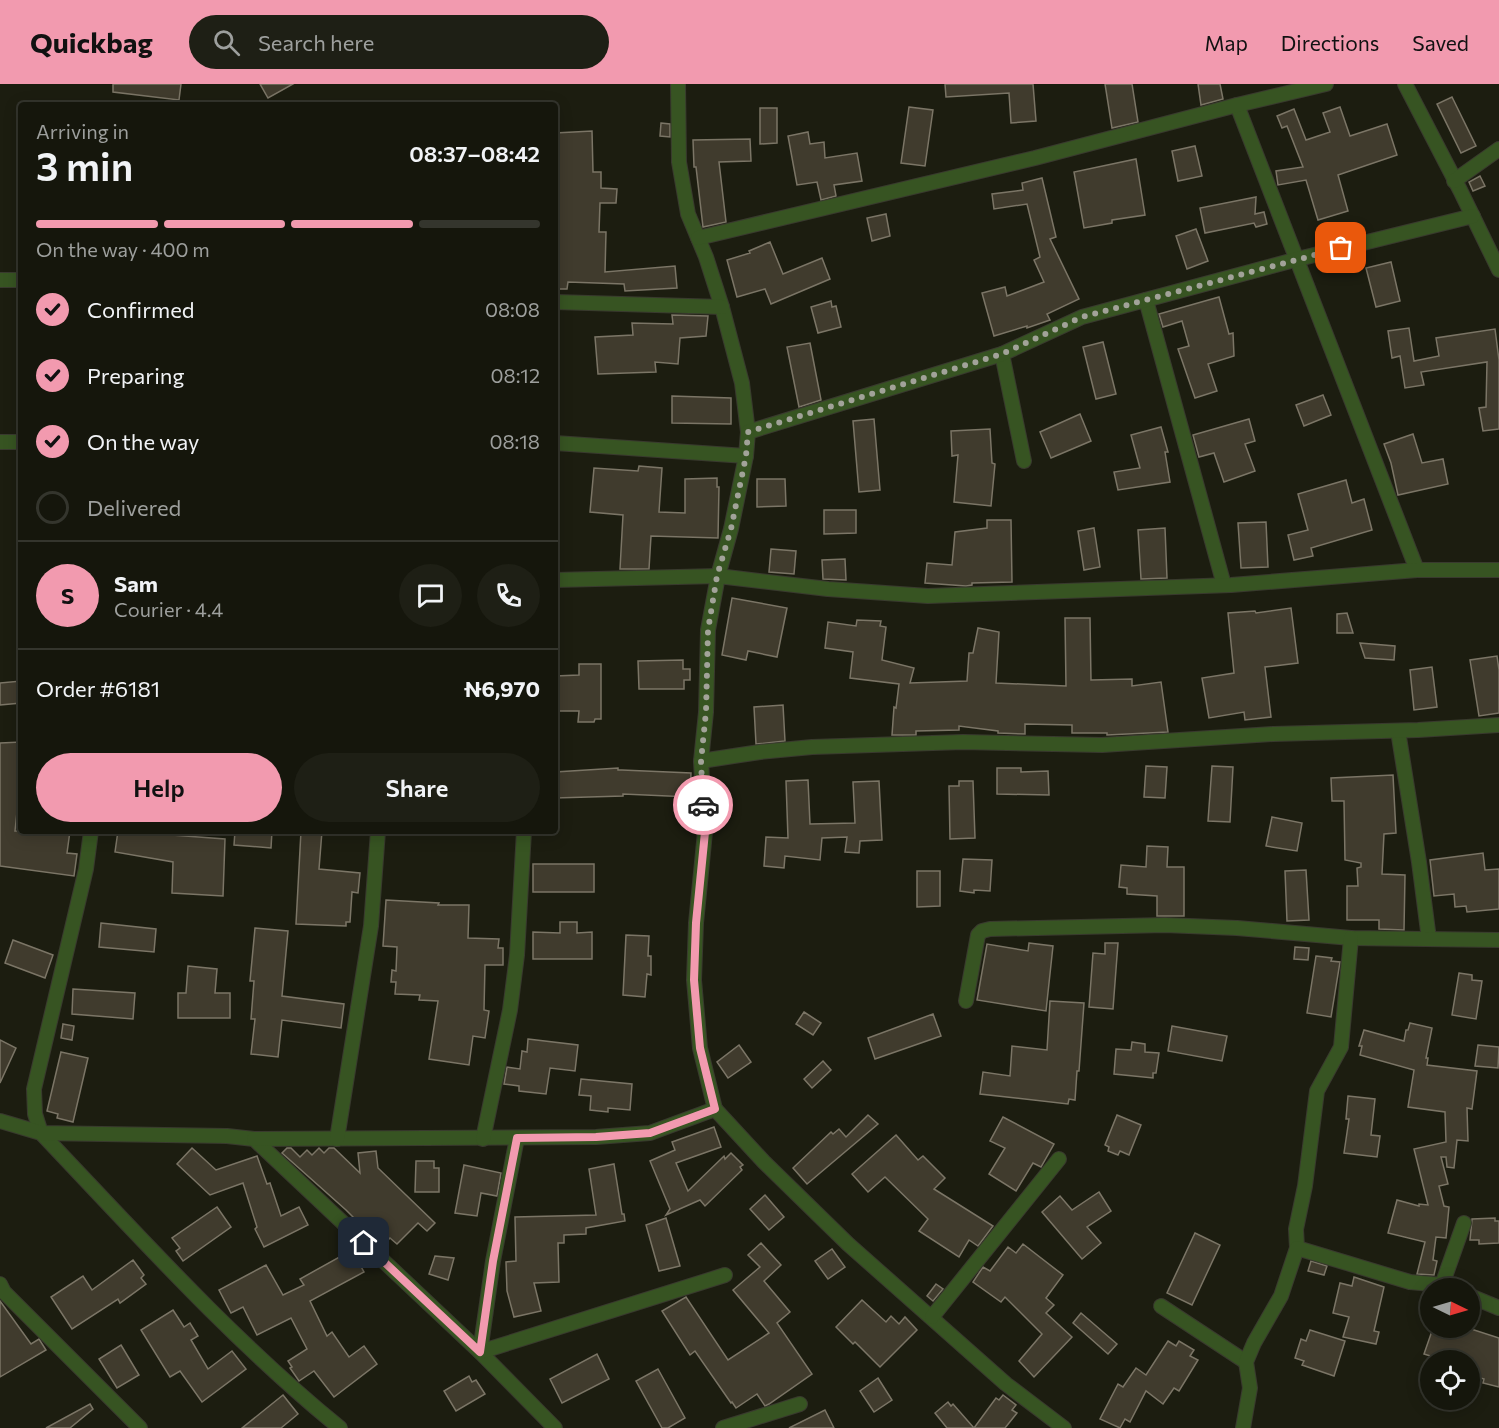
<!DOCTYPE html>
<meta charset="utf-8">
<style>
:root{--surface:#15160c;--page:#1e1f15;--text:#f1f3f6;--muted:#9d9f9d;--line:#34352d;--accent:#f29aaf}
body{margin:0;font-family:Commissioner,sans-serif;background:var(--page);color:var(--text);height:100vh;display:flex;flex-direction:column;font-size:22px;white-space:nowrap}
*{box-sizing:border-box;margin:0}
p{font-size:20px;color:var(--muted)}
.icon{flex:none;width:33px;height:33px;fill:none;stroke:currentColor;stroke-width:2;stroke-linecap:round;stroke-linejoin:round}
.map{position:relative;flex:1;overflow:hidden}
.side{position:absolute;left:18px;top:18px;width:540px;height:732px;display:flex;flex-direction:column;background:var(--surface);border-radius:6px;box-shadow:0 3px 15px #0003,0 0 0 2px var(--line)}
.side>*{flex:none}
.needle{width:39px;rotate:95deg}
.buttons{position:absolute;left:1420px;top:1194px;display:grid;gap:12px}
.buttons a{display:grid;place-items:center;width:60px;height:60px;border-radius:50%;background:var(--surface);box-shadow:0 3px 15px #0003,0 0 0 2px var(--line);font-size:30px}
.pin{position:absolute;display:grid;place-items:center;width:51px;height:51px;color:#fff;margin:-26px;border-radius:12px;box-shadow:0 3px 9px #0006}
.courier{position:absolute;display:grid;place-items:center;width:60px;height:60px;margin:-30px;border:4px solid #f29aaf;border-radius:50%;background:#fff;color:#222;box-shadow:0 2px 8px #0007}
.head em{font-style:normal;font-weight:600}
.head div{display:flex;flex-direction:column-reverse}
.head{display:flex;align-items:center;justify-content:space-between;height:102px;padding:0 18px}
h1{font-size:39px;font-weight:600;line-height:45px}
.bar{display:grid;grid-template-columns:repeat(4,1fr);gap:9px 6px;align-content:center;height:72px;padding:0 18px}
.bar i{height:8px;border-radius:4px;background:var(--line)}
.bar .selected{background:var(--accent)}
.bar p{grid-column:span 4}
.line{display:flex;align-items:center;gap:15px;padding:0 18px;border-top:2px solid var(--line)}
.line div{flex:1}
.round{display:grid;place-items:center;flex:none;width:63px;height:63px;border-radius:32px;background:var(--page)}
ol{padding:0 18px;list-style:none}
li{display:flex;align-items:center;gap:18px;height:66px}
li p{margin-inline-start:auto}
li .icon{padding:6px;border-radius:50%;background:var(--accent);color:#111;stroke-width:4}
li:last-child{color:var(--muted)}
li i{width:33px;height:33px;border:3px solid var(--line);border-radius:50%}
.primary-button{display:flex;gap:12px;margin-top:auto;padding:12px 18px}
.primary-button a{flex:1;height:69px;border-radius:36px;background:var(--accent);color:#111;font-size:24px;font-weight:600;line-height:69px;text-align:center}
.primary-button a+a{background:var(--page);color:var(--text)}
header{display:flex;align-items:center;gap:36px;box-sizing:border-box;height:84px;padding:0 30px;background:var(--accent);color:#111}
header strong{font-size:28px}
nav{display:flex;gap:33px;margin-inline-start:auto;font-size:21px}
.search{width:420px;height:54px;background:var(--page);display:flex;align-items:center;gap:15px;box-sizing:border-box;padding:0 21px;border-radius:33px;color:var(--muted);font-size:22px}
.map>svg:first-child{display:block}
</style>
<header>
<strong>Quickbag</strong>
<div class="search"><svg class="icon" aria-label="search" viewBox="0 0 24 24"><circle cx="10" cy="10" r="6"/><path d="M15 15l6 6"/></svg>Search here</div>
<nav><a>Map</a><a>Directions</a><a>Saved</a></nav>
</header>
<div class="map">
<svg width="1499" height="1344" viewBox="0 0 1499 1344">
<rect width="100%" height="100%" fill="#1c1d10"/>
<!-- building -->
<g fill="#403b2d" stroke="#7b7566" stroke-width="1.5">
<polygon points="113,0 181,0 179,16 113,8"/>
<polygon points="260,0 293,0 268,14"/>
<polygon points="945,0 1033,0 1036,37 1011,39 1009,9 946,13"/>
<polygon points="1105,0 1132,0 1138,38 1112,44"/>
<polygon points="1198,0 1220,0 1223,15 1201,21"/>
<polygon points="1452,13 1476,62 1461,69 1437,20"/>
<polygon points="909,23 933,26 925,82 901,79"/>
<polygon points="1340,23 1350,52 1387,40 1397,71 1338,91 1348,127 1318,136 1306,96 1278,101 1276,87 1303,83 1287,42 1282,44 1277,32 1294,25 1306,56 1330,48 1323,29"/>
<polygon points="760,24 777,24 777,59 760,60"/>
<polygon points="661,39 670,40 670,53 660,52"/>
<polygon points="592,47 593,88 601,88 601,104 617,105 616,119 600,119 599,148 606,148 605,188 675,182 677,204 625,207 624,200 568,198 567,205 555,205 555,49"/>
<polygon points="808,48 810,60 824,58 825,74 857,69 862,97 834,101 836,112 821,116 817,98 797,101 788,52"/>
<polygon points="750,55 751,77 719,78 726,138 703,143 696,83 694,83 693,56"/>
<polygon points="1195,62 1202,92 1178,97 1172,67"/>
<polygon points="1136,75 1145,131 1112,136 1112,139 1084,144 1074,88"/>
<polygon points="1480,92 1485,102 1473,107 1469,98"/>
<polygon points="1042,94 1056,153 1050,155 1079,215 1047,230 1050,236 1027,244 1027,242 994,252 982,209 1005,203 1007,212 1044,198 1034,176 1040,173 1027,120 994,125 992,110 1023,106 1022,99"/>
<polygon points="1256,113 1255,130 1264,128 1267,140 1256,143 1254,139 1205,149 1200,124"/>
<polygon points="886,130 890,152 872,157 867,134"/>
<polygon points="1196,145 1208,177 1187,185 1176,152"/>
<polygon points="770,158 783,190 822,174 830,195 771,220 765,205 737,213 727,176 750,169 749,167"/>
<polygon points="1391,178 1400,217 1376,223 1366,184"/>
<polygon points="1219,213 1229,250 1233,249 1234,272 1208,280 1217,307 1195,314 1178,265 1189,262 1182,237 1163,243 1159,230"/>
<polygon points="831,217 832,223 836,222 841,243 818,249 811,223"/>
<polygon points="672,231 708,232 706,252 680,254 678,280 655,278 656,288 598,290 595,253 633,251 632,239 673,240"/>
<polygon points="1409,244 1414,277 1439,272 1436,254 1495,245 1499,276 1499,345 1483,347 1479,324 1486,323 1487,278 1421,288 1424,301 1405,304 1400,272 1392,274 1388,247"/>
<polygon points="1103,258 1116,310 1096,315 1083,263"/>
<polygon points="810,259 821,316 799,323 787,263"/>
<polygon points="1323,311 1331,331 1304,342 1296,321"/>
<polygon points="672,312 731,314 731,340 672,339"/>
<polygon points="1080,330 1091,357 1051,374 1040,348"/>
<polygon points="874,335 880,406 859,408 853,337"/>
<polygon points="1249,335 1255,357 1245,360 1255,387 1224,398 1214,369 1199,373 1193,351"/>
<polygon points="1161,343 1168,368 1165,368 1170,398 1118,406 1114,388 1140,384 1131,351"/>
<polygon points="990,345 992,379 995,380 991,422 954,418 958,371 952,372 951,347"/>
<polygon points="1413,350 1422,379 1443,375 1448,400 1398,411 1391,379 1384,360"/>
<polygon points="639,382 662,384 659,428 685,429 685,395 717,394 717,403 719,403 718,454 651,452 649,485 620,485 623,431 590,428 594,384 638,387"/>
<polygon points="757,395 785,395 786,422 757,423"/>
<polygon points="1346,396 1352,419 1364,415 1372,446 1311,464 1313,472 1294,476 1288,451 1308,446 1298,410"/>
<polygon points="824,426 856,426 856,449 824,450"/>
<polygon points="987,436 1011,436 1012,498 972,499 972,501 966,502 925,499 927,479 952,481 955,448 987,444"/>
<polygon points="1266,438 1268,483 1241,484 1238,439"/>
<polygon points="1094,444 1100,483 1084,486 1078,447"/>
<polygon points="1165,444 1167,494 1141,495 1138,446"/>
<polygon points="771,465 796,467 794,490 769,488"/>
<polygon points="845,475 846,496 823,495 822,476"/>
<polygon points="732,514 787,524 777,573 748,567 746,576 722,571"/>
<polygon points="1291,524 1298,579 1265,583 1271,633 1245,636 1244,628 1209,634 1202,594 1234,589 1228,529 1255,527 1256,529"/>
<polygon points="1347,529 1353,549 1337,549 1337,530"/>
<polygon points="1065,534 1090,534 1091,596 1132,595 1132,602 1161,598 1168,648 1107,651 1107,649 1072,649 1072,641 1025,640 1025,650 998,649 998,647 959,642 959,646 916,647 916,651 892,651 894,623 896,624 899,600 850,594 853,568 825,564 828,538 856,542 857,536 881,537 880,542 886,543 882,576 914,584 910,599 967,597 969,569 973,569 978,544 999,548 996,599 1066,602"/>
<polygon points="1360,559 1395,562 1394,576 1365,574"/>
<polygon points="1497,572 1499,586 1499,629 1479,632 1470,576"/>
<polygon points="683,576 683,585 690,585 690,596 684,596 684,605 639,605 638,577"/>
<polygon points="579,580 601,580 601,635 595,635 594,638 578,638 579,627 555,627 555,592 579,591"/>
<polygon points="1432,583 1437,623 1414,626 1410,586"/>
<polygon points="21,597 21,619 0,621 0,599"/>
<polygon points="783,621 785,657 756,660 754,623"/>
<polygon points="21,658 21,690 15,747 70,747 67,769 77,770 74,792 0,782 0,659"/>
<polygon points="1146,682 1167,683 1165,714 1144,713"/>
<polygon points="1212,682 1233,683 1230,738 1208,737"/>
<polygon points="618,684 618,686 622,686 691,689 690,713 623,710 623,712 555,714 555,688"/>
<polygon points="997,684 1021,684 1021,688 1048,687 1049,711 997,710"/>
<polygon points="1393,691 1396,749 1384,750 1382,790 1405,791 1404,846 1379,845 1379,836 1347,836 1347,802 1358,802 1357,784 1361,783 1361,779 1345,776 1344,717 1332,717 1331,694"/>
<polygon points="808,696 810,740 855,739 853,698 879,697 882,756 860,757 859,769 845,768 847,753 822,754 820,776 785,772 784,784 764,782 766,753 788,754 786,697"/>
<polygon points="959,697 973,697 975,754 950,755 949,702 959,702"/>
<polygon points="1272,733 1302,739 1297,767 1266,762"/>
<polygon points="118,747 225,755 223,812 172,809 173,778 115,768"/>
<polygon points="235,747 272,747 271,764 234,761"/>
<polygon points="301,747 322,747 319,785 360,789 358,809 352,808 350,838 346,838 346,842 296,840"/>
<polygon points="1147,762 1168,763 1167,783 1184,783 1184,832 1157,832 1157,812 1127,810 1127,804 1119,803 1121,781 1146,783"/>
<polygon points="1483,769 1485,786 1499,785 1499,825 1467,828 1466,822 1455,823 1454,810 1434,812 1430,776"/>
<polygon points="963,775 992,776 990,807 974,806 974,809 960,807"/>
<rect x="533" y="780" width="61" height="28"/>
<polygon points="1306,786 1309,836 1287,837 1285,787"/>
<polygon points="917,787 940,787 940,822 917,823"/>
<polygon points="386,816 439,819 438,821 469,821 468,854 499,855 498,864 503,864 503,881 485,881 484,926 489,927 485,954 473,952 469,981 429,975 438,917 419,916 420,911 395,910 396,898 391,898 392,886 396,887 397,863 383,862"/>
<polygon points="560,838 577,838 577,849 592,848 592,875 533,875 533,848 560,849"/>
<polygon points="101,839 156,845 154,868 99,863"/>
<polygon points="255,844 288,847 282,912 344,920 341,944 282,936 278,973 251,970 255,935 251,935 254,897 250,897"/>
<polygon points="626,851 649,852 648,872 651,872 651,891 647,890 645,913 623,911"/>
<polygon points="13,856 53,871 45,894 5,879"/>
<polygon points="1029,859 1053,862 1046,927 977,916 987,860 1028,867"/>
<polygon points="1105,859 1118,859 1113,925 1089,923 1093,869 1105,870"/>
<polygon points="1295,863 1309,864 1308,876 1294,875"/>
<polygon points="1316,872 1332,874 1331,877 1340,878 1331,933 1307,929"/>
<polygon points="188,882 217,885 215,909 230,909 230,934 178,934 178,909 186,909"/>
<polygon points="1459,889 1472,891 1472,896 1482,897 1476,935 1452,931"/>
<polygon points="73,905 135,909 133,935 72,930"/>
<polygon points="1050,917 1084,919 1079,987 1077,987 1075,1016 1069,1015 1068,1020 980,1010 983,988 1010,992 1012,962 1047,966"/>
<polygon points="804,928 821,939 813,951 796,940"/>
<polygon points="933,930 941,952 875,975 868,954"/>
<polygon points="1410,939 1432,944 1426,974 1428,974 1427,981 1477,987 1472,1025 1467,1024 1468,1057 1457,1056 1454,1084 1447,1083 1446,1073 1441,1073 1448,1100 1439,1102 1444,1122 1449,1123 1446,1154 1436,1153 1433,1176 1437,1177 1434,1191 1417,1190 1425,1158 1388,1149 1397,1116 1419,1122 1419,1120 1428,1121 1414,1065 1446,1058 1445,1028 1408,1023 1414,986 1360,971 1362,962 1359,962 1364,946 1404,957 1406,946 1408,946"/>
<polygon points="63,940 74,942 72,956 61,954"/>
<polygon points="1172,942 1227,952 1222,977 1168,967"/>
<polygon points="528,955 578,961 575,987 550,984 546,1010 519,1007 519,1002 504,1000 507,983 520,985 522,967 527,968"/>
<polygon points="0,956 16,964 0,999"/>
<polygon points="1132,958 1145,960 1145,968 1159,969 1156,989 1153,989 1153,994 1114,990 1116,965 1131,966"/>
<polygon points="739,961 751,978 728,994 717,978"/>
<polygon points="1478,961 1499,963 1498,984 1475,982"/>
<polygon points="61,968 88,974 73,1038 57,1034 58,1030 47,1027"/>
<polygon points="823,977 831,986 812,1004 804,995"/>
<polygon points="581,995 632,1000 630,1026 608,1024 608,1028 590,1026 591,1012 579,1011"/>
<polygon points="1348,1012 1375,1015 1371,1051 1380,1052 1377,1073 1344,1069 1349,1035 1346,1035"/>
<polygon points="868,1031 878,1040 807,1100 793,1084 831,1048 833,1050 839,1045 846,1053"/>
<polygon points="1117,1031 1141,1041 1129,1071 1120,1067 1118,1071 1108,1067 1109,1063 1105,1061"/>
<polygon points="1003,1033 1054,1060 1041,1083 1033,1079 1016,1107 989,1090 1005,1064 990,1057"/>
<polygon points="714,1043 721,1063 676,1079 688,1107 724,1072 725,1075 731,1069 743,1081 740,1083 742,1086 705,1122 700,1116 666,1131 670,1125 650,1077 675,1066 672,1058"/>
<polygon points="896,1051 918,1076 923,1072 945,1094 934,1105 993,1142 978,1162 969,1156 959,1173 919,1147 928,1135 885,1093 868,1108 852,1090"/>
<polygon points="192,1064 216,1086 257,1072 267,1100 270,1099 281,1132 299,1123 308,1141 264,1163 255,1145 257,1143 243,1099 210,1111 177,1080"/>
<polygon points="287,1064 291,1064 300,1073 307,1066 312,1071 319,1064 324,1069 329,1064 334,1064 360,1089 358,1069 376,1067 378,1084 435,1139 427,1147 418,1139 397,1160 390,1154 382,1162 346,1126 282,1069"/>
<polygon points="416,1077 434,1077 434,1084 439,1084 439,1108 415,1108"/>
<polygon points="614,1080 622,1130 624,1130 625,1137 586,1144 586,1150 564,1151 564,1159 558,1159 559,1198 534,1199 541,1227 514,1233 507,1207 506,1178 516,1177 515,1133 596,1131 589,1085"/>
<polygon points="464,1081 501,1089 497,1112 481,1109 477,1132 455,1129"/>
<polygon points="1099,1108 1111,1127 1087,1143 1101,1159 1082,1175 1042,1128 1060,1112 1072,1126"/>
<polygon points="765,1111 784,1133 769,1146 750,1125"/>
<polygon points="217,1123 231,1143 183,1177 176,1167 180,1164 172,1154"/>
<polygon points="666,1134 680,1182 659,1187 646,1141"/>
<polygon points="1495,1134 1495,1137 1499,1137 1499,1159 1479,1160 1479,1156 1470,1156 1472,1135"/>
<polygon points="1195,1149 1220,1161 1192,1221 1167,1209"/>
<polygon points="761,1159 781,1181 764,1197 790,1228 777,1239 812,1290 769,1320 765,1322 757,1310 736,1324 732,1318 731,1319 695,1267 690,1271 662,1227 686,1213 728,1276 769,1249 733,1206 760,1183 748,1171"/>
<polygon points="1023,1160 1063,1191 1046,1214 1054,1221 1046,1229 1072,1253 1034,1293 1019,1277 1042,1250 1005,1213 1001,1218 973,1198 983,1183 990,1187 1008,1163 1016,1169"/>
<polygon points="832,1165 845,1183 828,1195 815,1177"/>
<polygon points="352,1166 364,1188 310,1217 327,1252 332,1248 349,1273 364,1262 377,1280 334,1313 314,1287 299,1297 290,1284 292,1283 288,1277 307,1265 291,1234 257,1251 243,1223 231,1229 219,1206 266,1181 283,1211 304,1201 300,1195"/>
<polygon points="435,1172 454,1174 448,1196 429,1190"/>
<polygon points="133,1176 144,1191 141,1194 146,1200 120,1219 118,1215 72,1245 51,1213 83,1192 92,1206"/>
<polygon points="1311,1177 1327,1182 1324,1191 1308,1187"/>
<polygon points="1354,1193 1384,1203 1374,1247 1379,1248 1376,1260 1343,1253 1349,1233 1333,1229 1340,1199 1352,1202"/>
<polygon points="936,1200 943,1205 933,1217 927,1212"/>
<polygon points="862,1216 886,1238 891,1232 899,1240 905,1233 917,1246 880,1283 855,1258 853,1260 836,1243"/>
<polygon points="0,1217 31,1260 39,1255 46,1266 0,1293"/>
<polygon points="173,1226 184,1243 190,1239 198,1252 191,1256 208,1285 232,1267 246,1285 202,1318 180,1287 170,1293 141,1246"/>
<polygon points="1081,1229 1117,1260 1108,1270 1073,1239"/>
<polygon points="1433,1244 1468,1244 1499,1254 1499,1303 1483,1299 1484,1295 1470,1291 1470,1276 1443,1276 1424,1270"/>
<polygon points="1310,1246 1345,1257 1334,1292 1302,1281 1304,1277 1295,1274 1301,1255 1306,1257"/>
<polygon points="1168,1257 1176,1262 1179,1257 1194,1266 1190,1272 1198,1276 1179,1307 1174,1304 1163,1320 1146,1307 1130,1338 1125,1335 1120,1344 1100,1335 1118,1300 1123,1303 1136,1284 1146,1291"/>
<polygon points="121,1261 139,1291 117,1304 99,1275"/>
<polygon points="597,1270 609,1295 562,1319 550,1295"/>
<polygon points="658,1285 685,1334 668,1344 662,1344 636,1297"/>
<polygon points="469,1292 472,1298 476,1296 485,1310 456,1327 444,1307"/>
<polygon points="878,1294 892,1316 874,1328 860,1307"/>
<polygon points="283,1311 298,1330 281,1344 242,1344"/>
<polygon points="1003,1311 1016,1321 1012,1326 1017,1329 1005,1344 947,1344 935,1329 948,1318 951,1322 953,1320 974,1344 996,1314 999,1316"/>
<polygon points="90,1320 93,1325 70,1344 46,1344"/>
<polygon points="825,1326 834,1344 789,1344"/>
</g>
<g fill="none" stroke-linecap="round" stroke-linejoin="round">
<defs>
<g id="minor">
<polyline points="678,0 679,78 688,130 706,173 722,223 742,299 748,348 746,372 731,445 718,492 708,546 706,628 701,677 705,748 696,839 694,896 700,964 715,1025"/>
<polyline points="1405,0 1460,106 1499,186"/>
<polyline points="1237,21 1417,486"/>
<polyline points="1454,97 1499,65"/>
<polyline points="698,154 1035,74 1237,21 1326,0"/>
<polyline points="0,196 21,196"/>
<polyline points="1146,216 1224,501"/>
<polyline points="555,218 722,223"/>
<polyline points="1002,270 1024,377"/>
<polyline points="748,348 1002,270 1082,233 1298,175 1473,132"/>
<polyline points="0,358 21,358"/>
<polyline points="555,359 746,372"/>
<polyline points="555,496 718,492 828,505 928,512 1231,501 1417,486 1499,486"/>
<polyline points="1398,647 1419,778 1429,855"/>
<polyline points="701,677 760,668 812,663 963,658 1102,661 1273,650 1418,646 1499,641"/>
<path d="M91,747L86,785L34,1005L35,1030L41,1049C137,1150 232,1256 340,1344"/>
<polyline points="966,917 978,851 982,847 990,845 1165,841 1237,844 1351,854 1499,856"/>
<polyline points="0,1037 41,1049 227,1052 254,1055 480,1268 555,1344"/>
<polyline points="517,1054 493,1177 480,1268 725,1191"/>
<polyline points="254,1055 596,1053 650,1049 715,1025 764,1078 848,1160 1006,1300 1064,1344"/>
<polyline points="337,1055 371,842 378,747"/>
<polyline points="483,1055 510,926 517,871 524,747"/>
<polyline points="1297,1164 1296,1145 1305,1102 1317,1007 1341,963 1351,854"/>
<polyline points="0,1200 4,1208 140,1344"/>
<polyline points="1442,1201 1464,1139"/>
<polyline points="1470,1212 1499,1224"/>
<polyline points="1161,1222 1246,1278"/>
<polyline points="932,1233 1059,1075"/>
<polyline points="723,1344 800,1320"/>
<polyline points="1243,1344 1250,1304 1246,1278 1254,1259 1281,1212 1297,1164 1410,1198 1442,1201 1451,1204"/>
</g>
</defs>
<!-- minor casing -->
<use href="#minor" stroke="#393a2e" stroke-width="16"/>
<!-- minor -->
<use href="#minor" stroke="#375422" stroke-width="14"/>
</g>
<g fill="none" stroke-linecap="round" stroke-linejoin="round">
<!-- done -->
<polyline stroke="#a2a399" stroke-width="6" stroke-dasharray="0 10.8" points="703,721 701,677 706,628 708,546 717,492 731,445 746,372 748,348 1002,270 1082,233 1341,164"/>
<!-- route -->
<polyline stroke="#f29aaf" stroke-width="8" points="364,1159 480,1268 493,1177 517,1054 596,1053 650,1049 715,1025 700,964 694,896 696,839 705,748 703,721"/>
</g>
</svg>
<div class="buttons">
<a><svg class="needle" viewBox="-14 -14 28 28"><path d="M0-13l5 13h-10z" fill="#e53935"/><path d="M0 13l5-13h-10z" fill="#9d9f9d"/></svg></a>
<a><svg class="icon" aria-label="locate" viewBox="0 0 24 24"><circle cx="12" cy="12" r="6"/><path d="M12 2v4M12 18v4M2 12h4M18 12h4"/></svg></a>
</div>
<div class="pin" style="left:1341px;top:164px;background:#ea580c"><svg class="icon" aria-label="bag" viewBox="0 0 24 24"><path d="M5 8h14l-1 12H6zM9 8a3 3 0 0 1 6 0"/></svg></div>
<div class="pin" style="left:364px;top:1159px;background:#1f2937"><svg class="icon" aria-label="home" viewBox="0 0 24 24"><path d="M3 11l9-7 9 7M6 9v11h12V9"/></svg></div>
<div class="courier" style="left:703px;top:721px"><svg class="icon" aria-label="car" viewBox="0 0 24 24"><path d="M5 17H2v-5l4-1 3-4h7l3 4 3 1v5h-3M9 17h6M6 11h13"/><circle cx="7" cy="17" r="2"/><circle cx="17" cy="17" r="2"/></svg></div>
<section class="side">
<div class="head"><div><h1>3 min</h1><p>Arriving in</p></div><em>08:37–08:42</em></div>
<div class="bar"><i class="selected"></i><i class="selected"></i><i class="selected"></i><i></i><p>On the way · 400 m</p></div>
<ol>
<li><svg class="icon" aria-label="check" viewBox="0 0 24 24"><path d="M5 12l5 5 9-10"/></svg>Confirmed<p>08:08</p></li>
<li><svg class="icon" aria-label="check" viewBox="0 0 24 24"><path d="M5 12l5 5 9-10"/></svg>Preparing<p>08:12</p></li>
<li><svg class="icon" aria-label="check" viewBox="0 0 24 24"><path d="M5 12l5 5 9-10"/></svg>On the way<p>08:18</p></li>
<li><i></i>Delivered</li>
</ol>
<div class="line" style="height:108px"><b class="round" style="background:var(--accent);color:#111">S</b><div><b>Sam</b><p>Courier · 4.4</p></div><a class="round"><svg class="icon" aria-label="chat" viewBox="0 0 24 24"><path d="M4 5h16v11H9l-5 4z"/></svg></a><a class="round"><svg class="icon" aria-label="phone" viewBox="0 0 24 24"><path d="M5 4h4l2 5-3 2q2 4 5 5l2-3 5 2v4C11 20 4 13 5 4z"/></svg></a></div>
<div class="line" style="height:78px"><div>Order #6181</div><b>₦6,970</b></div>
<div class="primary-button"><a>Help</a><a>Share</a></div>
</section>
</div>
